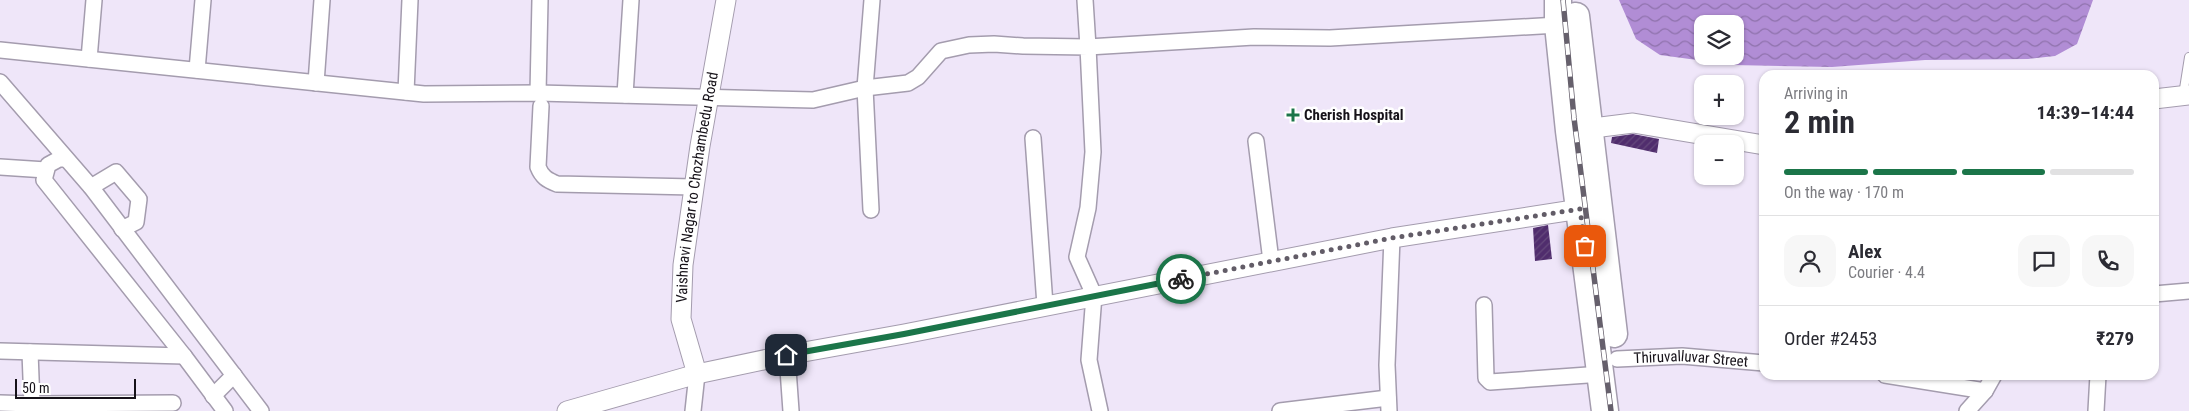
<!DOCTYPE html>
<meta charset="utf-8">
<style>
:root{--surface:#fff;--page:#f7f7f7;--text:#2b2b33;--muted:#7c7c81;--line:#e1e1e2;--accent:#1b7549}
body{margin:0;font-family:"Roboto Condensed",sans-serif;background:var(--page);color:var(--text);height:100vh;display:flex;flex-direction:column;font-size:19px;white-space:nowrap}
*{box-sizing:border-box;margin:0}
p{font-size:16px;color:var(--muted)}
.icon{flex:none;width:28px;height:28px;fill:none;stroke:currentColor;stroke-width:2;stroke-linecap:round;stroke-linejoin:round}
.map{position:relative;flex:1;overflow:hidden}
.drawer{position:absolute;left:1759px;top:70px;width:400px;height:310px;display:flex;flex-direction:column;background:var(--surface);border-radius:15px;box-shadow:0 1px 4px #0004}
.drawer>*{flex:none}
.tools{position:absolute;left:1694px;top:15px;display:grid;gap:10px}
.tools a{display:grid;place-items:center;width:50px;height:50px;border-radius:10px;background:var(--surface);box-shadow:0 1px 4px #0004;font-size:25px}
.scale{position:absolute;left:15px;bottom:12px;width:121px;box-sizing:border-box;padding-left:5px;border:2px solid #161219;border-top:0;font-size:14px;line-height:18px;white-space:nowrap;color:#161219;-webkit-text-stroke:4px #fff;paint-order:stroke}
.pin{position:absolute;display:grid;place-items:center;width:42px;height:42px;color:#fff;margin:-21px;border-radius:10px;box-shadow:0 2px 8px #0006}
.courier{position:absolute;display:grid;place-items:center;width:50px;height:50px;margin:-25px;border:4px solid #1b7549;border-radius:50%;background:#fff;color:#222;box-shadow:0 1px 6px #0007}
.headline em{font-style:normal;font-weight:700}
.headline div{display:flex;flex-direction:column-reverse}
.headline{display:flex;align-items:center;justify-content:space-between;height:85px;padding:0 25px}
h1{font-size:32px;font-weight:700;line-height:38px}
.bar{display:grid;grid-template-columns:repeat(4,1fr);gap:8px 5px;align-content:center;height:60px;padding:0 25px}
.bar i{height:6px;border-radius:4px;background:var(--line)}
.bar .active{background:var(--accent)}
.bar p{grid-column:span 4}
.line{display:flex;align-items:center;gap:12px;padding:0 25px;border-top:1px solid var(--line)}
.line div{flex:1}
.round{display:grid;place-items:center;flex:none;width:52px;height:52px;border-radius:15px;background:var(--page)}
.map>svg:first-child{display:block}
</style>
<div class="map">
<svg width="2189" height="411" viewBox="0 0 2189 411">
<defs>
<pattern id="water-waves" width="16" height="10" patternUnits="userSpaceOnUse" patternTransform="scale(1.25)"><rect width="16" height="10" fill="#b18dd5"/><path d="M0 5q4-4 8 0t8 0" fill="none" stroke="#8f72ac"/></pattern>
<pattern id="building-hatch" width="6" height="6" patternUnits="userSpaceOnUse" patternTransform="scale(1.25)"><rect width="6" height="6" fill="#502d6d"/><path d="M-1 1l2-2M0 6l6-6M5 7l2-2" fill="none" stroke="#65497c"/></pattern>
</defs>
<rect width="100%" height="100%" fill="#efe6f9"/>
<!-- water -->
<path fill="url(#water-waves)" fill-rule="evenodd" d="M1619,0H2093L2077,44L2055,56L2028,59L1925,60L1832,67L1734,65L1660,55L1636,39ZM1702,24H1735V56H1702Z"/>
<!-- building -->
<g fill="url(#building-hatch)">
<polygon points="1633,134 1659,139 1657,153 1611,143 1612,137"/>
<polygon points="1548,225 1552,259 1535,261 1533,228"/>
</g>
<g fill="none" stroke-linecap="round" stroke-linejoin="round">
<defs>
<polyline id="service" points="2183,95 2189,57"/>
<g id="minor">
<polyline points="1085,0 1088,47 1254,37 1330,38 1558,25"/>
<polyline points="0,50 424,94 538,93 813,100 865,88 908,83 918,77 941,51 969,45 994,44 1023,46 1088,47 1093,152 1088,208 1077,257 1094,295 1089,360 1100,411"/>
<polyline points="89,59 94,0"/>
<polyline points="197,70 203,0"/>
<polyline points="0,82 91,187 261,411"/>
<polyline points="316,83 322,0"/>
<polyline points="406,92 410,0"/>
<polyline points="538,93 540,0"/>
<polyline points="625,95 631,0"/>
<path d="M541,106L538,167C542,177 547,180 557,184L694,187"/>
<polyline points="1033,138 1045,305"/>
<polyline points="1256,141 1271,261"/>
<polyline points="66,159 59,159 48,165 44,180 184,356 225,411"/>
<polyline points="0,167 46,170"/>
<polyline points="91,187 116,172 139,199 136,222 122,229"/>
<polyline points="871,210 865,88 872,0"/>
<polyline points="2154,294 2189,291"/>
<polyline points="1484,305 1486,378 1490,382 1602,374"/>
<polyline points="0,351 184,356"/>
<polyline points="787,355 791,411"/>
<path id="s1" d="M1617,359L1682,356L1764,363"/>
<polyline points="1885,375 1985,391"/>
<polyline points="213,396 234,375"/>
<polyline points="0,403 32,404 30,352"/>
<polyline points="32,404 173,403"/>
<polyline points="693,411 697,374"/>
<polyline points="1280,411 1388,398"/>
<polyline points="1389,411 1387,365 1392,238"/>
<polyline points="1967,411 1985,391 1994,375"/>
<polyline points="2096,411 2098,375"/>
</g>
<g id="tertiary">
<polyline points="2154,99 2189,95"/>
<polyline points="1577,130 1633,123 1764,145"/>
<path id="s2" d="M697,374L681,319L683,265L700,146L726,0"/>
<polyline points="567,411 697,374 787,355 904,334 1392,238 1580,209"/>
</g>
<g id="trunk">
<polyline points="1558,0 1558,25 1569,131 1605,411"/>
<polyline points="1576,16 1614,334"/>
</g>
</defs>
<!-- service casing -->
<use href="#service" stroke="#a49cae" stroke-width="10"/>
<!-- minor casing -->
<use href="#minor" stroke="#a49cae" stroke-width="18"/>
<!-- tertiary casing -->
<use href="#tertiary" stroke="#a49cae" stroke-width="21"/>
<!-- trunk casing -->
<use href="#trunk" stroke="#a49cae" stroke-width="29"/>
<!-- service -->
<use href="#service" stroke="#fff" stroke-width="8"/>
<!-- minor -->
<use href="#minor" stroke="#fff" stroke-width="15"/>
<!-- tertiary -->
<use href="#tertiary" stroke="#fff" stroke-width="19"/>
<!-- trunk -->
<use href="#trunk" stroke="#fff" stroke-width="26"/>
<defs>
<polyline id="rail" points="1563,0 1574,118 1611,411"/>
</defs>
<!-- rail casing -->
<use href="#rail" stroke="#66606c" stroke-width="5.5"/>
<!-- rail -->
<use href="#rail" stroke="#fff" stroke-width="4" stroke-dasharray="11" stroke-linecap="butt"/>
</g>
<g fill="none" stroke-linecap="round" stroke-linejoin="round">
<!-- done -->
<polyline stroke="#625c67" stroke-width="5" stroke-dasharray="0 9" points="1181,279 1392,238 1580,209 1585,246"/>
<!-- route -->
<polyline stroke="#1b7549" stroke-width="6" points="786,355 904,334 1181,279"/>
</g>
<!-- markers -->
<path fill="#1b7549" stroke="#fff" stroke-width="2" d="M1290.5 107.5h5v5h5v5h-5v5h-5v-5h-5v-5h5z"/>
<g text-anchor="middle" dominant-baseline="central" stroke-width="5" stroke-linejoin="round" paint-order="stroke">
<!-- poi labels -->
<g font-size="15" font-weight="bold" fill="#161219" stroke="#fff" text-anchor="start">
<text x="1304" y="115">Cherish Hospital</text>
</g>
<!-- street labels -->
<g font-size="15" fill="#161219" stroke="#fff">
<text stroke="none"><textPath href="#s2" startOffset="190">Vaishnavi Nagar to Chozhambedu Road</textPath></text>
<text stroke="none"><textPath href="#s1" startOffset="74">Thiruvalluvar Street</textPath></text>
</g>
</g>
</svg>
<div class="tools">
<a><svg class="icon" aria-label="layers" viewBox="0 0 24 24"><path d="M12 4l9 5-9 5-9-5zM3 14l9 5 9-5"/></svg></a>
<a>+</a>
<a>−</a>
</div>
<div class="scale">50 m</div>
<div class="pin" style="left:1585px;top:246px;background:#ea580c"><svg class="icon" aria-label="bag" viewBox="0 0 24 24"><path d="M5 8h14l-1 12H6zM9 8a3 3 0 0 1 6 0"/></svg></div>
<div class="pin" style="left:786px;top:355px;background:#1f2937"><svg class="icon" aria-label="home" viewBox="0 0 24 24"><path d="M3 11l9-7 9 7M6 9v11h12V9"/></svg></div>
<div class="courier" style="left:1181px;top:279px"><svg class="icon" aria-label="bike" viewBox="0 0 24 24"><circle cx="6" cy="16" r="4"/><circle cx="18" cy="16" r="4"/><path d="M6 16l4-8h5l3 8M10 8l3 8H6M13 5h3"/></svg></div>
<section class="drawer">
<div class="headline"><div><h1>2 min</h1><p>Arriving in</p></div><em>14:39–14:44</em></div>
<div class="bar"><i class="active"></i><i class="active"></i><i class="active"></i><i></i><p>On the way · 170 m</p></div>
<div class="line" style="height:90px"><a class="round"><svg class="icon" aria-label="person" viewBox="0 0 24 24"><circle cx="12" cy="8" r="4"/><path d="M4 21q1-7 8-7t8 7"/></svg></a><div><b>Alex</b><p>Courier · 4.4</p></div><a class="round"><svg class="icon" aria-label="chat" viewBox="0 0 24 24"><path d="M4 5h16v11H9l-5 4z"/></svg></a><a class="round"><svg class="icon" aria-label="phone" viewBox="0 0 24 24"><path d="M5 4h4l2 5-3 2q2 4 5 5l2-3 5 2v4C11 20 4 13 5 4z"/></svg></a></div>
<div class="line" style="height:65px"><div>Order #2453</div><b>₹279</b></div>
</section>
</div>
